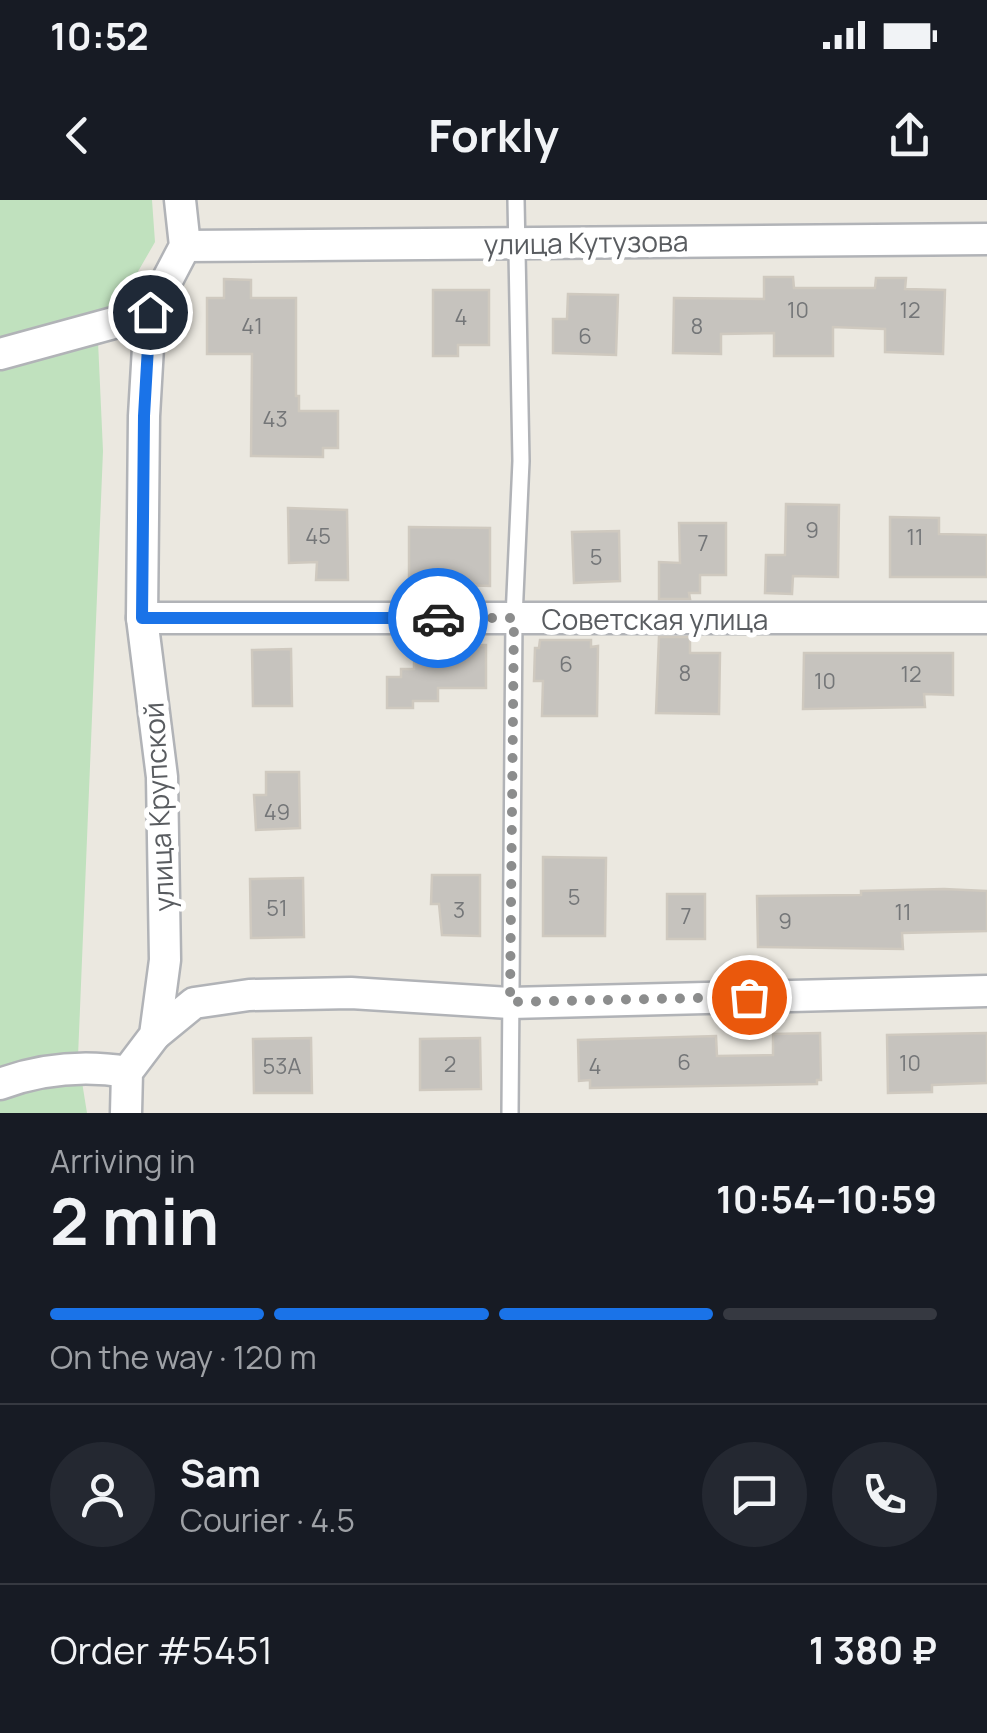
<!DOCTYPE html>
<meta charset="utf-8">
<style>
:root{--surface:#171b24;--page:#242831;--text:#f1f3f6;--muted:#9ea1a6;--line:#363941;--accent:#1a73e8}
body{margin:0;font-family:Manrope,sans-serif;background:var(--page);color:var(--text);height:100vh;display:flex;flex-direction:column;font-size:38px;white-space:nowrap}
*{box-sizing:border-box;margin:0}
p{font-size:32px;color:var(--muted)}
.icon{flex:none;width:55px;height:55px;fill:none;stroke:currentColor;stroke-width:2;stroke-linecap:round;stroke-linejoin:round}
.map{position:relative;height:913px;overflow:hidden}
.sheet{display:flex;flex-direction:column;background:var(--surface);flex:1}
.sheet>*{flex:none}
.pin{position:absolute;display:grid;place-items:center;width:85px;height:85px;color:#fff;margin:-42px;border:5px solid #fff;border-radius:50%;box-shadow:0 2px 10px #0007}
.courier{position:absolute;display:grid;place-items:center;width:100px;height:100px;margin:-50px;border:8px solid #1a73e8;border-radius:50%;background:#fff;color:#222;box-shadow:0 2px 12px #0007}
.summary em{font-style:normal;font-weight:700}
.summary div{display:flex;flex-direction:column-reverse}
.summary{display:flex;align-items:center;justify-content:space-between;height:170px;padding:0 50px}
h1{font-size:65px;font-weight:700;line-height:75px}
.bar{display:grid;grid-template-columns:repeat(4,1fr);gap:15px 10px;align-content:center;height:120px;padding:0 50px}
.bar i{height:12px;border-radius:8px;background:var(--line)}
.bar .on{background:var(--accent)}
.bar p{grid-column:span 4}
.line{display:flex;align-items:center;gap:25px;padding:0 50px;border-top:2px solid var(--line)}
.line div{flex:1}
.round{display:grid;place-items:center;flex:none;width:105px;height:105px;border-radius:52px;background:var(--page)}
.status{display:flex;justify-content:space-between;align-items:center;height:70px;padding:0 50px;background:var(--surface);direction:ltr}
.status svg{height:28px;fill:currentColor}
header{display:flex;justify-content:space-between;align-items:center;height:130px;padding:0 50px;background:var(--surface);font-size:45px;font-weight:700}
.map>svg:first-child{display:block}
</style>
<div class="status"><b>10:52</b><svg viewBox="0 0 49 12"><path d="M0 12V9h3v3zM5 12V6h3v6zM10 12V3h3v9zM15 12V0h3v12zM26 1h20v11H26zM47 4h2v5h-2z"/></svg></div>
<header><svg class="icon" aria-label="back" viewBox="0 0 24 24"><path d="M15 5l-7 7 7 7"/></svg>Forkly<svg class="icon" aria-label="share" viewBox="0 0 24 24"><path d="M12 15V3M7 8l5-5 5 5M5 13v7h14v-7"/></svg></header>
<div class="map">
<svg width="987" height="913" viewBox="0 0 987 913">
<rect width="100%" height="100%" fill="#ebe8e0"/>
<!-- green -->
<polygon fill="#c0e1be" points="0,0 152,0 155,42 98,141 103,251 78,857 87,913 0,913"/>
<!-- building -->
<g fill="#c6c3be" stroke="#cfc9bf" stroke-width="2.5">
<polygon points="764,77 793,77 794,88 875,88 876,78 906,78 905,89 945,90 943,154 885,152 885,129 833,127 833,156 774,156 774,133 721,134 721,154 673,153 674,98 764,99"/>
<polygon points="224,79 251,80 251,98 296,98 296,196 299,196 299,211 338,211 338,248 323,248 323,257 251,256 252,154 207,154 207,98 224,98"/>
<polygon points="433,90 489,90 489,145 458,145 458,156 433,156"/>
<polygon points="568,94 618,95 616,155 553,153 553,119 567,119"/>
<polygon points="786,304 839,305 838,377 793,376 792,394 765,393 766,355 785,355"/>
<polygon points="288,308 347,310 348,380 316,380 317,362 289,363"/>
<polygon points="890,317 939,318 939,334 987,335 987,377 890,377"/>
<polygon points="679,323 726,323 726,375 700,375 700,393 689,393 690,399 659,399 659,362 680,363"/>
<polygon points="409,327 490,328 490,386 460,385 460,394 409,394"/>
<polygon points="619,331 620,381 574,383 572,332"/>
<polygon points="659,437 690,437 690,453 720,453 719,514 656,513"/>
<polygon points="540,440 591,440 591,447 598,446 597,516 542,516 543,481 534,481 535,448 539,448"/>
<polygon points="486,445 486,488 438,488 438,501 413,501 413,508 387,508 387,477 401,477 401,469 414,469 414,446"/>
<polygon points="291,449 292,506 253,506 252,450"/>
<polygon points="804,453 953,453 953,495 924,494 925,507 803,509"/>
<polygon points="266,572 299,572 300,628 256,630 254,595 266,595"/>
<polygon points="543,657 606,658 605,736 543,736"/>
<polygon points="432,675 480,675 480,736 442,735 439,704 431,704"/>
<polygon points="303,678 304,737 251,738 250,679"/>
<polygon points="944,689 987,691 987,731 902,733 903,749 758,747 757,696 861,695 861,691"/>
<rect x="667" y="694" width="38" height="45"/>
<polygon points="820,833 821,880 817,880 817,884 590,888 590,880 579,881 578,840 716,836 717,856 773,855 773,834"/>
<polygon points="987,833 987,883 932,885 932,892 888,893 887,835"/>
<polygon points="311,838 312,893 254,893 253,839"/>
<polygon points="480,838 481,889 420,890 420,839"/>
</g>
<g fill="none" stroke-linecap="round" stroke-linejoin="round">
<defs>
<polyline id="service" points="510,913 514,418 521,261 516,0"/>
<g id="minor">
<polyline points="185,46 987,39"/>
<polyline points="0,154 150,113"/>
<polyline points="142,418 987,418"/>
<polyline points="155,835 194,803 249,795 351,793 510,803 987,791"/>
<path d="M0,884C41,869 84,865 127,872"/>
<polyline points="126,913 127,872 155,835 165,760 162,577 142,418 144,216 150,113 185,46 180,0"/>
</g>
</defs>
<!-- service casing -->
<use href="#service" stroke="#b1b3b7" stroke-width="20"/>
<!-- minor casing -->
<use href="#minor" stroke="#b1b3b7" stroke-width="35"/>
<!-- service -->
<use href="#service" stroke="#fff" stroke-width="15"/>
<!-- minor -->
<use href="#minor" stroke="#fff" stroke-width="30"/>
</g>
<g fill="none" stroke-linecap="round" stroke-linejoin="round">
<!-- done -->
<polyline stroke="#8c8d8d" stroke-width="10" stroke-dasharray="0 18" points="438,418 514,418 510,802 749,797"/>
<!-- route -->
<polyline stroke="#1a73e8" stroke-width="12" points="150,112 144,216 142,418 438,418"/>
</g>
<g text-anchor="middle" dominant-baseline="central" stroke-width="10" stroke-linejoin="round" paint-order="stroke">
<!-- number labels -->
<g font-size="22" fill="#747678">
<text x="798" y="110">10</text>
<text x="910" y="110">12</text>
<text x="461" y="117">4</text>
<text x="252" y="126">41</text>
<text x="697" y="126">8</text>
<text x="585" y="136">6</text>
<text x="275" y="219">43</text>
<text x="812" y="330">9</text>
<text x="318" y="336">45</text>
<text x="915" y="337">11</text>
<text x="703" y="343">7</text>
<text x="596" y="357">5</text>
<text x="566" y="464">6</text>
<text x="685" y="473">8</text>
<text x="911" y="474">12</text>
<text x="825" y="481">10</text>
<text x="277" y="612">49</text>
<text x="574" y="697">5</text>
<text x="277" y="708">51</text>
<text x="459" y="710">3</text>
<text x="903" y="712">11</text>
<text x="686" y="716">7</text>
<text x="785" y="721">9</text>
<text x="684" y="862">6</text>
<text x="910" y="863">10</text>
<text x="450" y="864">2</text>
<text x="282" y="866">53А</text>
<text x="595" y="866">4</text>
</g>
<!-- street labels -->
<g font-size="28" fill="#595c60" stroke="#fff">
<text transform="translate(586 42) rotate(-1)">улица Кутузова</text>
<text x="655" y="419">Советская улица</text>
<text transform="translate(158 607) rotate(-93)">улица Крупской</text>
</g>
</g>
</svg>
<div class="pin" style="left:749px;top:797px;background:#ea580c"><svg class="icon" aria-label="bag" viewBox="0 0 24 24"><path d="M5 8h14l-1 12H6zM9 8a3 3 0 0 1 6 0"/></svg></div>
<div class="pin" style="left:150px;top:112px;background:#1f2937"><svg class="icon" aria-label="home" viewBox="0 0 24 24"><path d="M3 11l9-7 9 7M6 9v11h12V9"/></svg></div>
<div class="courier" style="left:438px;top:418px"><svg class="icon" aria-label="car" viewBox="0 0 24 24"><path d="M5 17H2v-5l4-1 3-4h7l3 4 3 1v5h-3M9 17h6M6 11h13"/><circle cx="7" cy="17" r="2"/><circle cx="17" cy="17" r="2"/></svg></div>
</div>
<section class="sheet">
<div class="summary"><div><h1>2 min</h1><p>Arriving in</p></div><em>10:54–10:59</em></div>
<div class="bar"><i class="on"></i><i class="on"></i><i class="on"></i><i></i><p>On the way · 120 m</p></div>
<div class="line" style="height:180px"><a class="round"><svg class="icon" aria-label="person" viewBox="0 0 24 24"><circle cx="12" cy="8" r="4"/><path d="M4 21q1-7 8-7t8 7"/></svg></a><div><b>Sam</b><p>Courier · 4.5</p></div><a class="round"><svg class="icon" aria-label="chat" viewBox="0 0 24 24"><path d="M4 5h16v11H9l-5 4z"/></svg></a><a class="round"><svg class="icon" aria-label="phone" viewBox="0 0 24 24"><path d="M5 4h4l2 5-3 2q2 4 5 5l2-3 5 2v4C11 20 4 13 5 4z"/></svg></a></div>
<div class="line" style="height:130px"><div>Order #5451</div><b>1 380 ₽</b></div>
</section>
